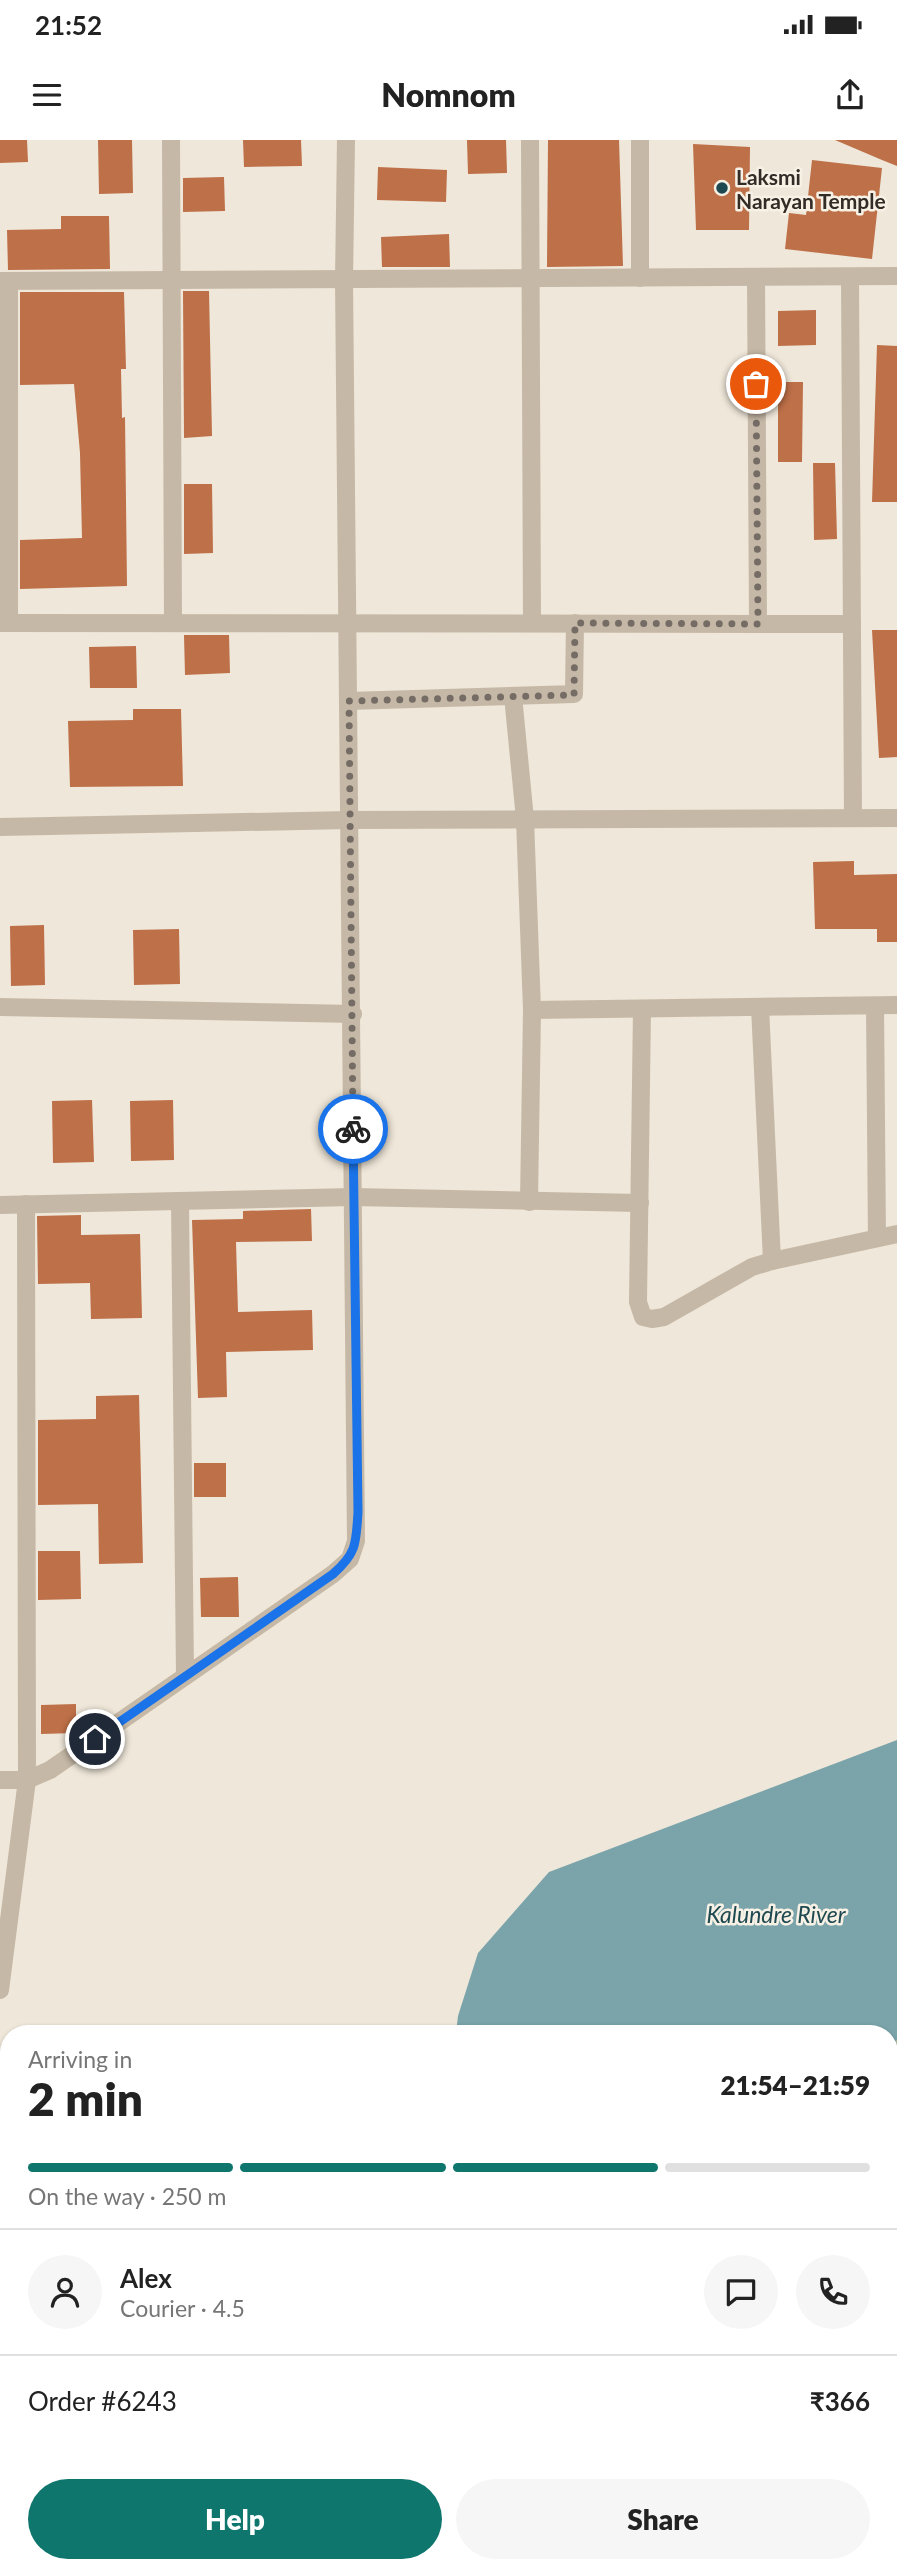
<!DOCTYPE html>
<meta charset="utf-8">
<style>
:root{--surface:#fff;--page:#f6f6f6;--text:#222;--muted:#767676;--line:#e0e0e0;--accent:#0f766e}
body{margin:0;font-family:Lato,sans-serif;background:var(--page);color:var(--text);height:100vh;display:flex;flex-direction:column;font-size:26px;white-space:nowrap}
*{box-sizing:border-box;margin:0}
p{font-size:23px;color:var(--muted)}
.icon{flex:none;width:38px;height:38px;fill:none;stroke:currentColor;stroke-width:2;stroke-linecap:round;stroke-linejoin:round}
.map{position:relative;flex:1;overflow:hidden}
.panel{position:absolute;left:0px;top:1885px;width:898px;height:548px;display:flex;flex-direction:column;background:var(--surface);border-radius:28px 28px 0 0;box-shadow:0 2px 5px #0004}
.panel>*{flex:none}
.pin{position:absolute;display:grid;place-items:center;width:60px;height:60px;color:#fff;margin:-30px;border:4px solid #fff;border-radius:50%;box-shadow:0 2px 7px #0007}
.courier{position:absolute;display:grid;place-items:center;width:70px;height:70px;margin:-35px;border:5px solid #1a73e8;border-radius:50%;background:#fff;color:#222;box-shadow:0 2px 9px #0007}
.head em{font-style:normal;font-weight:800}
.head div{display:flex;flex-direction:column-reverse}
.head{display:flex;align-items:center;justify-content:space-between;height:119px;padding:0 28px}
h1{font-size:46px;font-weight:800;line-height:52px}
.bar{display:grid;grid-template-columns:repeat(4,1fr);gap:10px 7px;align-content:center;height:84px;padding:0 28px}
.bar i{height:9px;border-radius:5px;background:var(--line)}
.bar .on{background:var(--accent)}
.bar p{grid-column:span 4}
.line{display:flex;align-items:center;gap:18px;padding:0 28px;border-top:2px solid var(--line)}
.line div{flex:1}
.round{display:grid;place-items:center;flex:none;width:74px;height:74px;border-radius:37px;background:var(--page)}
.primary-button{display:flex;gap:14px;margin-top:auto;padding:14px 28px}
.primary-button a{flex:1;height:80px;border-radius:42px;background:var(--accent);color:#fff;font-size:28px;font-weight:800;line-height:80px;text-align:center}
.primary-button a+a{background:var(--page);color:var(--text)}
.status{display:flex;justify-content:space-between;align-items:center;height:49px;padding:0 35px;background:var(--surface);direction:ltr}
.status svg{height:19px;fill:currentColor}
header{display:flex;justify-content:space-between;align-items:center;height:91px;padding:0 28px;background:var(--surface);font-size:32px;font-weight:800}
.map>svg:first-child{display:block}
</style>
<div class="status"><b>21:52</b><svg viewBox="0 0 49 12"><path d="M0 12V9h3v3zM5 12V6h3v6zM10 12V3h3v9zM15 12V0h3v12zM26 1h20v11H26zM47 4h2v5h-2z"/></svg></div>
<header><svg class="icon" aria-label="menu" viewBox="0 0 24 24"><path d="M4 6h16M4 12h16M4 18h16"/></svg>Nomnom<svg class="icon" aria-label="share" viewBox="0 0 24 24"><path d="M12 15V3M7 8l5-5 5 5M5 13v7h14v-7"/></svg></header>
<div class="map">
<svg width="897" height="2432" viewBox="0 0 897 2432">
<rect width="100%" height="100%" fill="#efe7d9"/>
<!-- green -->
<polygon fill="#aebd9a" points="897,1900 897,2432 691,2432 690,2424 889,2424 889,1905"/>
<!-- water -->
<g fill="#7aa4aa">
<polygon points="897,1600 897,1900 889,1905 889,1894 456,1893 458,1876 478,1813 549,1732"/>
<polygon points="360,2424 690,2424 691,2432 360,2432"/>
</g>
<!-- building -->
<g fill="#be7048">
<polygon points="0,0 27,0 28,22 0,23"/>
<polygon points="98,0 132,0 133,53 99,54"/>
<polygon points="243,0 301,0 302,26 244,27"/>
<polygon points="467,0 506,0 507,33 468,34"/>
<polygon points="548,0 619,0 623,126 547,127"/>
<polygon points="835,0 897,0 897,26 882,20"/>
<polygon points="693,4 750,7 749,90 696,90"/>
<polygon points="812,20 882,28 872,119 785,109 789,73 806,75"/>
<polygon points="378,27 447,30 446,62 377,60"/>
<polygon points="224,37 225,71 183,72 183,38"/>
<polygon points="61,76 109,76 110,129 8,130 7,90 61,89"/>
<polygon points="449,94 450,127 382,127 381,97"/>
<polygon points="183,151 209,151 212,296 184,298"/>
<polygon points="20,152 124,152 126,229 121,229 122,278 125,277 127,446 20,449 20,400 82,398 80,313 74,244 20,245"/>
<polygon points="816,170 816,205 778,206 778,171"/>
<polygon points="877,205 897,206 897,362 872,362"/>
<polygon points="778,242 803,242 802,322 778,322"/>
<polygon points="813,323 835,323 837,399 814,400"/>
<polygon points="184,344 212,344 213,413 184,414"/>
<polygon points="872,490 897,490 897,617 879,618"/>
<polygon points="184,495 229,495 230,533 185,535"/>
<polygon points="136,506 137,548 90,548 89,507"/>
<polygon points="133,569 181,569 183,646 70,647 68,581 133,580"/>
<polygon points="854,721 854,735 897,734 897,802 877,802 877,789 815,789 813,722"/>
<polygon points="44,785 45,845 11,846 10,786"/>
<polygon points="179,789 180,844 134,845 133,790"/>
<polygon points="92,960 94,1022 53,1023 52,961"/>
<polygon points="173,960 174,1020 131,1021 130,961"/>
<polygon points="311,1069 312,1101 236,1102 238,1172 312,1170 313,1210 226,1212 227,1257 198,1258 192,1080 243,1079 243,1071"/>
<polygon points="81,1075 81,1095 140,1094 142,1178 91,1179 90,1143 38,1144 37,1076"/>
<polygon points="139,1255 143,1423 99,1424 98,1364 38,1365 38,1280 96,1279 96,1256"/>
<rect x="194" y="1323" width="32" height="34"/>
<polygon points="38,1411 80,1411 81,1459 38,1460"/>
<polygon points="238,1437 239,1477 201,1477 200,1438"/>
<polygon points="76,1564 76,1593 41,1594 41,1565"/>
</g>
<g fill="none" stroke-linecap="round" stroke-linejoin="round">
<!-- street -->
<g stroke="#c6b8a6" stroke-width="18">
<polyline points="171,0 173,483"/>
<polyline points="530,0 532,483"/>
<polyline points="756,137 758,484"/>
<polyline points="850,137 853,678"/>
<polyline points="640,138 640,0"/>
<polyline points="0,141 897,136"/>
<polyline points="0,483 852,484"/>
<polyline points="9,483 9,141"/>
<polyline points="513,556 525,679 532,870 529,1062"/>
<polyline points="349,561 574,554 575,483"/>
<polyline points="0,687 349,680 897,678"/>
<polyline points="875,866 877,1098"/>
<polyline points="0,867 353,874"/>
<polyline points="760,867 772,1121"/>
<polyline points="642,869 638,1162 643,1177 652,1179 664,1177 752,1127 772,1121 897,1094"/>
<polyline points="532,870 897,865"/>
<polyline points="180,1062 185,1535"/>
<polyline points="0,1065 353,1057 640,1063"/>
<polyline points="0,1640 27,1640 50,1630 333,1434 350,1419 356,1401 344,140 346,0"/>
<polyline points="0,1850 27,1640 26,1064"/>
</g>
</g>
<g fill="none" stroke-linecap="round" stroke-linejoin="round">
<!-- done -->
<polyline stroke="#756d65" stroke-width="7" stroke-dasharray="0 12.6" points="353,989 349,561 574,555 575,483 758,484 756,244"/>
<!-- route -->
<path stroke="#1a73e8" stroke-width="9" d="M95,1599L333,1434C357,1413 356,1403 358,1372L353,989"/>
</g>
<!-- markers -->
<circle fill="#1f4951" stroke="#f7f1e5" stroke-width="2.5" cx="722" cy="48" r="7"/>
<g text-anchor="middle" dominant-baseline="central" stroke-width="5" stroke-linejoin="round" paint-order="stroke">
<!-- poi labels -->
<g font-size="21" font-weight="bold" fill="#332b26" stroke="#f7f1e5" text-anchor="start">
<text x="736" y="36">Laksmi<tspan x="736" dy="24">Narayan Temple</tspan></text>
</g>
<!-- water labels -->
<g font-size="23" font-style="italic" fill="#1f4951" stroke="#f7f1e5">
<text x="776" y="1774">Kalundre River</text>
</g>
</g>
</svg>
<div class="pin" style="left:756px;top:244px;background:#ea580c"><svg class="icon" aria-label="bag" viewBox="0 0 24 24"><path d="M5 8h14l-1 12H6zM9 8a3 3 0 0 1 6 0"/></svg></div>
<div class="pin" style="left:95px;top:1599px;background:#1f2937"><svg class="icon" aria-label="home" viewBox="0 0 24 24"><path d="M3 11l9-7 9 7M6 9v11h12V9"/></svg></div>
<div class="courier" style="left:353px;top:989px"><svg class="icon" aria-label="bike" viewBox="0 0 24 24"><circle cx="6" cy="16" r="4"/><circle cx="18" cy="16" r="4"/><path d="M6 16l4-8h5l3 8M10 8l3 8H6M13 5h3"/></svg></div>
<section class="panel">
<div class="head"><div><h1>2 min</h1><p>Arriving in</p></div><em>21:54–21:59</em></div>
<div class="bar"><i class="on"></i><i class="on"></i><i class="on"></i><i></i><p>On the way · 250 m</p></div>
<div class="line" style="height:126px"><a class="round"><svg class="icon" aria-label="person" viewBox="0 0 24 24"><circle cx="12" cy="8" r="4"/><path d="M4 21q1-7 8-7t8 7"/></svg></a><div><b>Alex</b><p>Courier · 4.5</p></div><a class="round"><svg class="icon" aria-label="chat" viewBox="0 0 24 24"><path d="M4 5h16v11H9l-5 4z"/></svg></a><a class="round"><svg class="icon" aria-label="phone" viewBox="0 0 24 24"><path d="M5 4h4l2 5-3 2q2 4 5 5l2-3 5 2v4C11 20 4 13 5 4z"/></svg></a></div>
<div class="line" style="height:91px"><div>Order #6243</div><b>₹366</b></div>
<div class="primary-button"><a>Help</a><a>Share</a></div>
</section>
</div>
